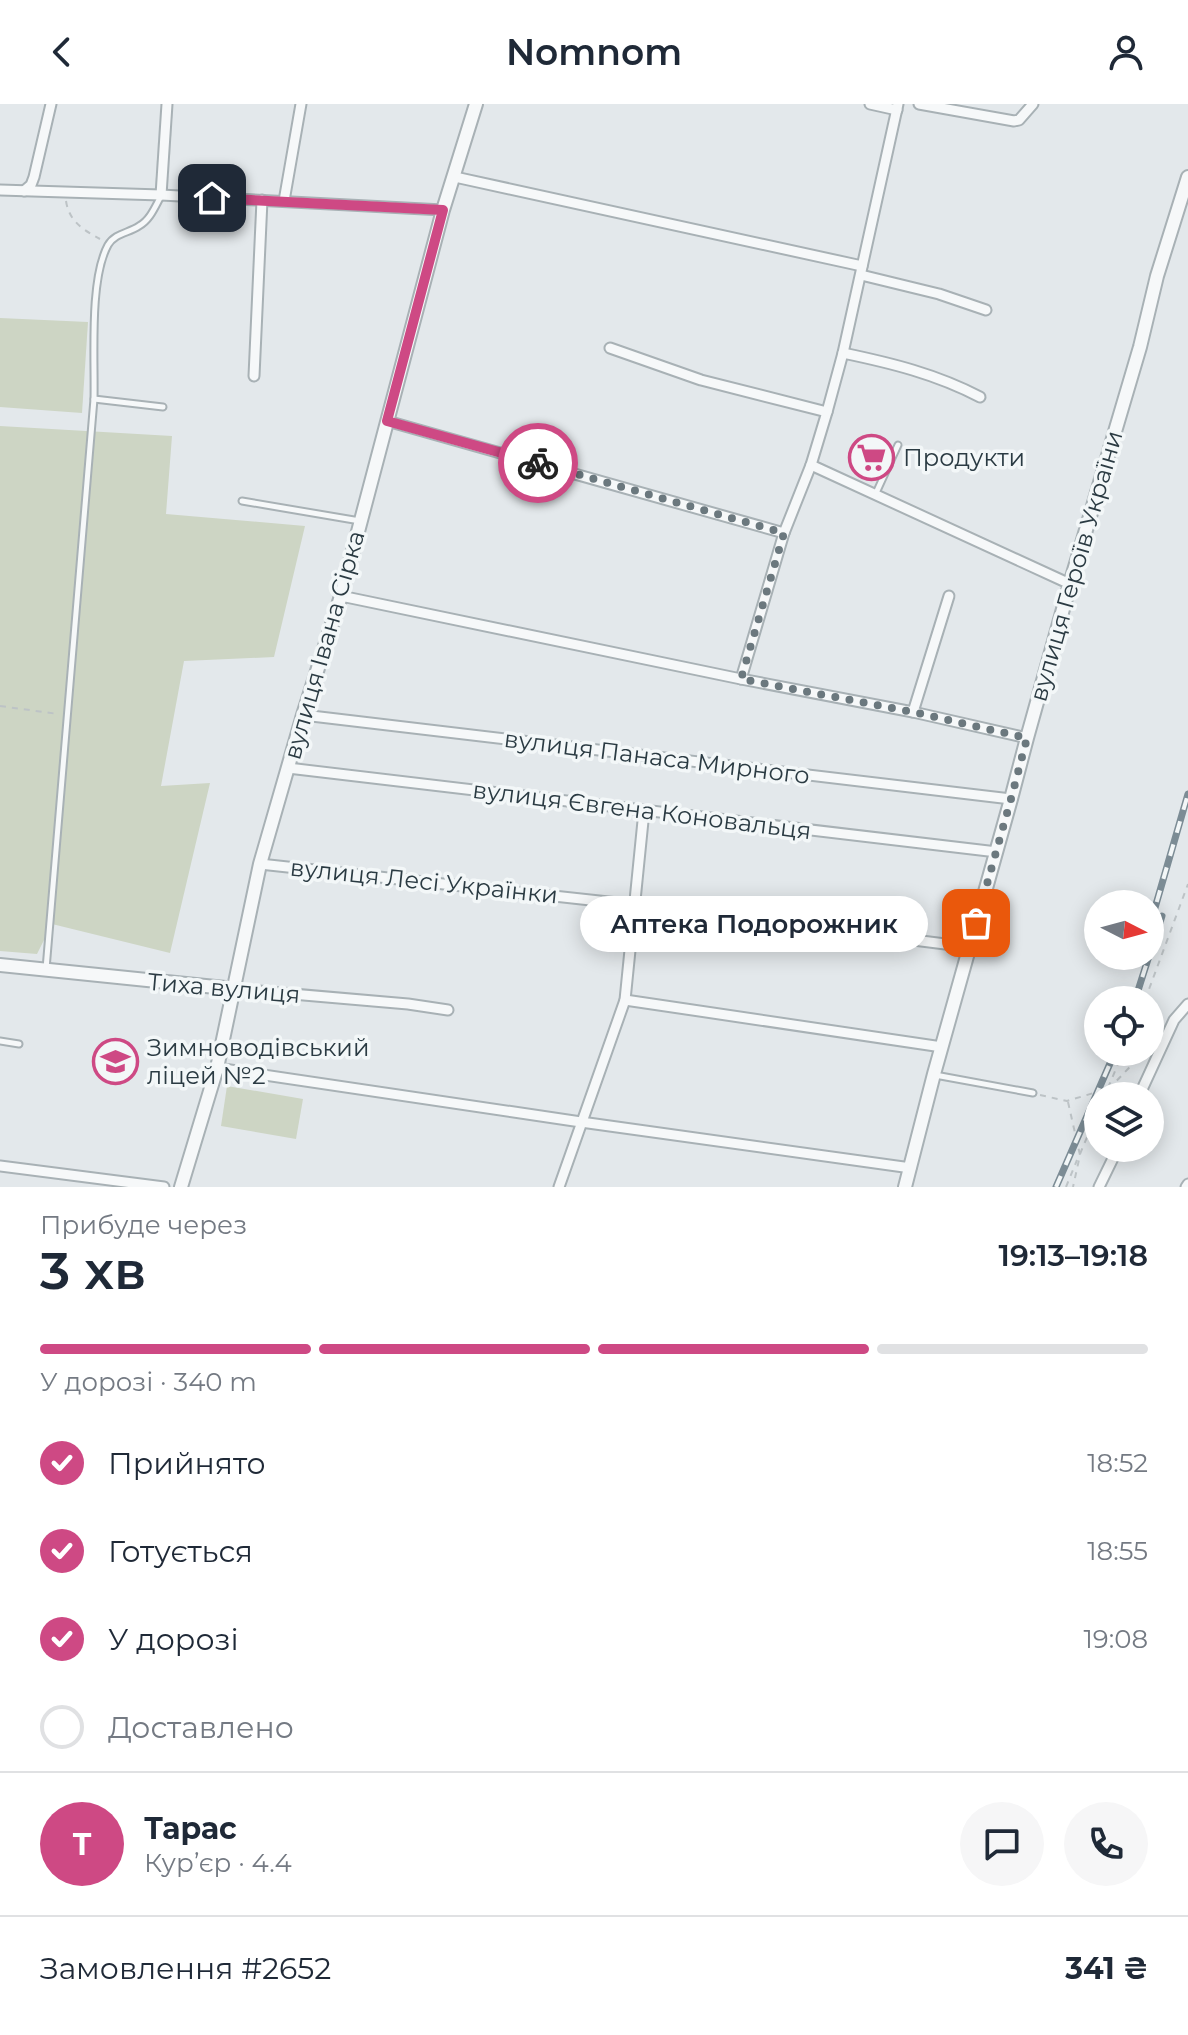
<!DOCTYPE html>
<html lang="uk">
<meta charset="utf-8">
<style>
:root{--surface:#fff;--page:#f6f6f7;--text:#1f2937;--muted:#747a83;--line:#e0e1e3;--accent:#ce4984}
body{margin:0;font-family:Montserrat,sans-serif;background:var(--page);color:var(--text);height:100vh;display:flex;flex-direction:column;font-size:30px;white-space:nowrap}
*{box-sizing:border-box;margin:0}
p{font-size:26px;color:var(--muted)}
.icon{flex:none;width:44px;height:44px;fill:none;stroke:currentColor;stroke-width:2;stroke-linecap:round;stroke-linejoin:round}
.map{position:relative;height:1083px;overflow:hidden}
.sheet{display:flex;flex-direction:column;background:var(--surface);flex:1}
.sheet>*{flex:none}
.needle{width:52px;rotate:96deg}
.buttons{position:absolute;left:1084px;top:786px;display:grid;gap:16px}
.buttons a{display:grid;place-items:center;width:80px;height:80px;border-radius:50%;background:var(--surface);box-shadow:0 4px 20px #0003;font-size:40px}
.pin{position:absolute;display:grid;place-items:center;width:68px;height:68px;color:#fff;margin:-34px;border-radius:16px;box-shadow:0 4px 12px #0006}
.courier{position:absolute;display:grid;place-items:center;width:80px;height:80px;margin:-40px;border:6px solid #ce4984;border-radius:50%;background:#fff;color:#222;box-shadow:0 2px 10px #0007}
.bubble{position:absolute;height:56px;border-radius:28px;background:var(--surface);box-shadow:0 4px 20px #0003;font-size:26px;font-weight:600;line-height:56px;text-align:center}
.overview em{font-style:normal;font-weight:600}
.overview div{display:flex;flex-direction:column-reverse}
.overview{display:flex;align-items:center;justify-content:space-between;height:136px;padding:0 40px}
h1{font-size:52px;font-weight:600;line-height:60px}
.bar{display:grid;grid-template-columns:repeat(4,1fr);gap:12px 8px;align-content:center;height:96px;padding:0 40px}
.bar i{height:10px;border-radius:6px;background:var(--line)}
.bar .selected{background:var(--accent)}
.bar p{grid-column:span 4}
.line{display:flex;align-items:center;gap:20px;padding:0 40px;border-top:2px solid var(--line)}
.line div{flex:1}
.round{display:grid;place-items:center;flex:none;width:84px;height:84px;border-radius:42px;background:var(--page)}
ol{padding:0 40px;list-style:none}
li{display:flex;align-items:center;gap:24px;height:88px}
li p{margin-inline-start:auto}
li .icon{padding:8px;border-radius:50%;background:var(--accent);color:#fff;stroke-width:4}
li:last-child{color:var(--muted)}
li i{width:44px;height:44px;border:4px solid var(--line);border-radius:50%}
header{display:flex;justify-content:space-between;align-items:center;height:104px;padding:0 40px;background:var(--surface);font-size:36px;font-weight:600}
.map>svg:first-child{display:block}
</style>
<header><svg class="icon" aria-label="back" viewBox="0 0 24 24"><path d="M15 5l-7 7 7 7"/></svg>Nomnom<svg class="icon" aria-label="person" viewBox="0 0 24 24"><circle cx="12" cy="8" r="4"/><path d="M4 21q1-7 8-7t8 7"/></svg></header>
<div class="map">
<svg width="1188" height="1083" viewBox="0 0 1188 1083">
<rect width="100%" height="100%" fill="#e3e8eb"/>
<!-- green -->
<g fill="#cdd5c4">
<polygon points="0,214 88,218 82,309 0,303"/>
<polygon points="0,322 172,332 166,410 305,422 274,553 184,557 161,682 210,679 170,849 52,820 37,850 0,847"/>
<polygon points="227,982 303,995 296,1035 221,1022"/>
</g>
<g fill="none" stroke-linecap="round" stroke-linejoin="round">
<defs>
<g id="service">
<polyline points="94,295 163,303"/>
<polyline points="876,389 898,341"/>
<polyline points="242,397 360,417"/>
<path d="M46,865L94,295C95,255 89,176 108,141C115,129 129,129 139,122C150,116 155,103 161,92"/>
<polyline points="0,937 19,940"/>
<polyline points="935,971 1033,989"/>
</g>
<g id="minor">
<polyline points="870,0 897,6"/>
<polyline points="919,0 1014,17 1019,16 1033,0"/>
<polyline points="455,73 862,162"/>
<polyline points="0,86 161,91 443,106"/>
<polyline points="24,87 31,81 34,73 51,0"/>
<polyline points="161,91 167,0"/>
<polyline points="284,97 301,0"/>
<polyline points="861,171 939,190 986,206"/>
<polyline points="610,244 701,276 827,308"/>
<path d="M843,249C891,259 936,270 980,293"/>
<polyline points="254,272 262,96"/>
<polyline points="387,317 784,429"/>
<polyline points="811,361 1070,480"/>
<polyline points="341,492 741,575 913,608 1027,634"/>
<polyline points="741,575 784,429 811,361 827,308 843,249 898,0"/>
<polyline points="913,608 949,492"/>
<polyline points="303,611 1011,695"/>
<polyline points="288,664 997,748"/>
<polyline points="260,760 636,801 969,843"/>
<polyline points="235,885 408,900 448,906"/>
<polyline points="625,896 942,943"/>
<polyline points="217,964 581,1018 911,1064"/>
<polyline points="1139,992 1174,916 1188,900"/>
<polyline points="0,1062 164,1083"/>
<polyline points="559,1083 625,896 644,707"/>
<polyline points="1099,1083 1118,1044"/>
<polyline points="1186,1083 1188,1080"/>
</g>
<g id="tertiary">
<polyline points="0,861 235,885"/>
<polyline points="181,1083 217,964 260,760 303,611 341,492 443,106 476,0"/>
<polyline points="905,1083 934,970 1011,695 1027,634 1070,480 1140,243 1157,172 1188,73"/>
</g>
</defs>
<!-- service casing -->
<use href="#service" stroke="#a8b1b5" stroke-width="9"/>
<!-- minor casing -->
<use href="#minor" stroke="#a8b1b5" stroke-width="13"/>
<!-- tertiary casing -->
<use href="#tertiary" stroke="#a8b1b5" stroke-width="16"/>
<!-- path -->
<g stroke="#bdc3c6" stroke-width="2" stroke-dasharray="6 6" stroke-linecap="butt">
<path d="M66,97C69,117 83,126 100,135"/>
<polyline points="0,602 58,610"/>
<polyline points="1145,896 1188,780"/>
<polyline points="1108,984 1123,948"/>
<polyline points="1040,991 1067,997 1100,987 1106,988 1144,948"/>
<polyline points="1068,998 1080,1051 1073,1083"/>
<polyline points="1080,1050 1098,1007"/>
<polyline points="1066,1083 1077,1056"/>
</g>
<!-- service -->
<use href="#service" stroke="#f6f8f9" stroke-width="5"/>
<!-- minor -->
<use href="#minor" stroke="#f6f8f9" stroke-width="9"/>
<!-- tertiary -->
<use href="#tertiary" stroke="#f6f8f9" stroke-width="12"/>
<defs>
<g id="rail">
<polyline points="1150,821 1188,690"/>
<polyline points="1150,850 1162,812"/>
<polyline points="1135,896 1149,852"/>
<polyline points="1056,1083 1115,948"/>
</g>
</defs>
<!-- rail casing -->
<use href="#rail" stroke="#7c8c95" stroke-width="7"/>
<!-- rail -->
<use href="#rail" stroke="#f3f7f8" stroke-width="4" stroke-dasharray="12" stroke-linecap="butt"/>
</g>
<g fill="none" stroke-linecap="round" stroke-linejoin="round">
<!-- done -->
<polyline stroke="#6b787e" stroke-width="8" stroke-dasharray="0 14.4" points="538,359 784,429 741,575 913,608 1027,634 1011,695 976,819"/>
<!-- route -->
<polyline stroke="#ce4984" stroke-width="10" points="212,94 443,106 387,317 538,359"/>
</g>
<!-- icons -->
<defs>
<symbol id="supermarket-ring" viewBox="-11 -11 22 22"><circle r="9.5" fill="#f3f7f8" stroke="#ce4984" stroke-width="1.5"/><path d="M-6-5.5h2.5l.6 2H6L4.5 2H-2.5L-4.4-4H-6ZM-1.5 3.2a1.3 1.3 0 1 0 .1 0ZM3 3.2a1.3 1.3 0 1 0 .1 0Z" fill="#ce4984"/></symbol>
<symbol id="school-ring" viewBox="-11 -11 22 22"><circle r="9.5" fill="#f3f7f8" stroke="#ce4984" stroke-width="1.5"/><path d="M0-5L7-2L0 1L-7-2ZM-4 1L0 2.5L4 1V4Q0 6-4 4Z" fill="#ce4984"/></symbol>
</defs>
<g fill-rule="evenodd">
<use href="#supermarket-ring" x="846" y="328" width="51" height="51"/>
<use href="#school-ring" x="90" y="932" width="51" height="51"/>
</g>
<g text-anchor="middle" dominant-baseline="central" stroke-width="7" stroke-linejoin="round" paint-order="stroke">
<!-- poi labels -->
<g font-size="24" fill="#2b3b43" stroke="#f3f7f8" text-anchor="start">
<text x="903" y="353">Продукти</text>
<text x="147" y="943">Зимноводівський<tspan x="147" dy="28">ліцей №2</tspan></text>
</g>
<!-- street labels -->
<g font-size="24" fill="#2b3b43" stroke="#f3f7f8">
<text transform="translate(1076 462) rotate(-74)">вулиця Героїв України</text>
<text transform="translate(324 541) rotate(-74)">вулиця Івана Сірка</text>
<text transform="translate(657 653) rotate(7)">вулиця Панаса Мирного</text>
<text transform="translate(642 706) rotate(7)">вулиця Євгена Коновальця</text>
<text transform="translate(424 777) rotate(6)">вулиця Лесі Українки</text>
<text transform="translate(224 884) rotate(5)">Тиха вулиця</text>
</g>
</g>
</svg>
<div class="buttons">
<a><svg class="needle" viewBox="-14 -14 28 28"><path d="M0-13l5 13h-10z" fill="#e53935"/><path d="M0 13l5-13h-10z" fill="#747a83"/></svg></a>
<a><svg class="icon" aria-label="locate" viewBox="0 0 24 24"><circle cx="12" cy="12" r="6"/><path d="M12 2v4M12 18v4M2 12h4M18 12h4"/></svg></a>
<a><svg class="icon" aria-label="layers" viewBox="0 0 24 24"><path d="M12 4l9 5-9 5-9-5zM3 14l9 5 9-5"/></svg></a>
</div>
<div class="pin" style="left:976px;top:819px;background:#ea580c"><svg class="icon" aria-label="bag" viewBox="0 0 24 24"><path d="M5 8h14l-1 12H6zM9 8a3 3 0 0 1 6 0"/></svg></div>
<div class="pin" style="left:212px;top:94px;background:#1f2937"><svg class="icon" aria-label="home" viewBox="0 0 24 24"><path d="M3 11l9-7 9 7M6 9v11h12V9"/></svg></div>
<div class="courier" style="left:538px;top:359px"><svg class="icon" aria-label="bike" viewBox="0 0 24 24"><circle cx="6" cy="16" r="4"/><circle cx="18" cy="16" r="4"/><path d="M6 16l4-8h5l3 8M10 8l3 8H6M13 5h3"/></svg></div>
<div class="bubble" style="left:580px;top:792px;width:348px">Аптека Подорожник</div>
</div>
<section class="sheet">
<div class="overview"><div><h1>3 хв</h1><p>Прибуде через</p></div><em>19:13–19:18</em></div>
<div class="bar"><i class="selected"></i><i class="selected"></i><i class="selected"></i><i></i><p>У дорозі · 340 m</p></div>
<ol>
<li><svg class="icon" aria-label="check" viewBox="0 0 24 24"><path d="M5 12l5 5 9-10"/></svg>Прийнято<p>18:52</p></li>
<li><svg class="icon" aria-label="check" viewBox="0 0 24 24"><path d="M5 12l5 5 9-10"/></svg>Готується<p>18:55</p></li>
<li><svg class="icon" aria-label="check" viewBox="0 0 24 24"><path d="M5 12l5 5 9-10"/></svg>У дорозі<p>19:08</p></li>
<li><i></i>Доставлено</li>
</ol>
<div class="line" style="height:144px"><b class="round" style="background:var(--accent);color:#fff">Т</b><div><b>Тарас</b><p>Кур’єр · 4.4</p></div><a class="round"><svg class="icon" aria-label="chat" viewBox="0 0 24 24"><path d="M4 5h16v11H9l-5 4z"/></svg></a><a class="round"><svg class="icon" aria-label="phone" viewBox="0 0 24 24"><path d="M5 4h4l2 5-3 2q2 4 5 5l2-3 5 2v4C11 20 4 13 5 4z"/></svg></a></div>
<div class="line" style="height:104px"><div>Замовлення #2652</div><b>341 ₴</b></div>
</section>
